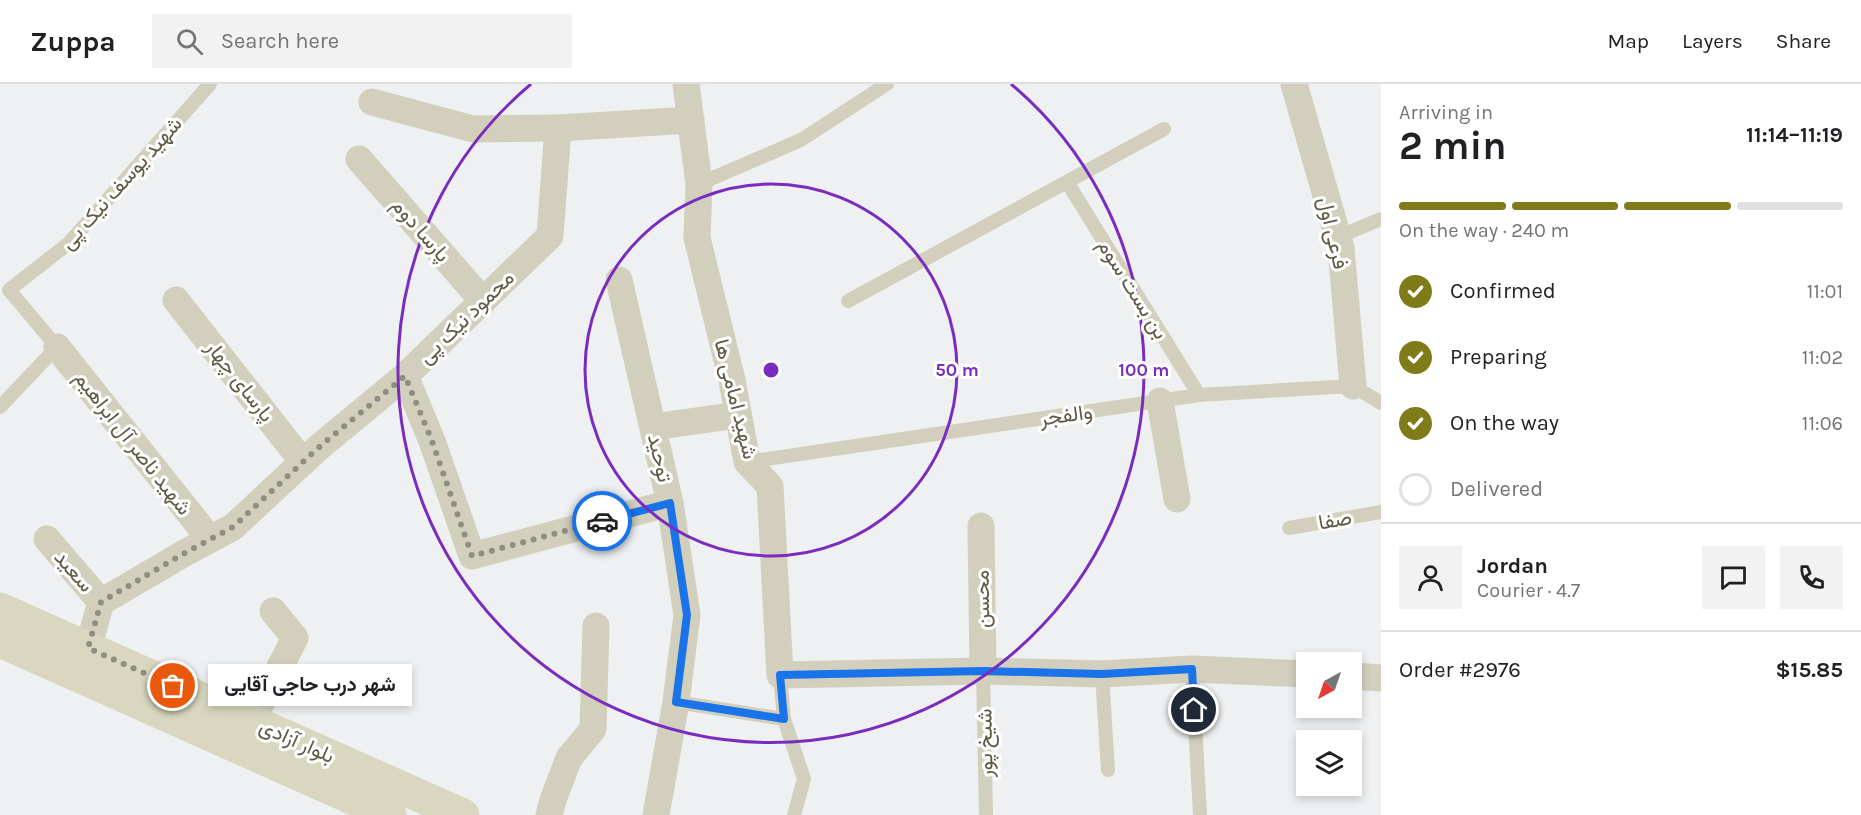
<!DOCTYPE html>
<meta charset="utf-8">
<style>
:root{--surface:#fff;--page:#f2f2f2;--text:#202124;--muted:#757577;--line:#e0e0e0;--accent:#7e7b18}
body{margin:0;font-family:Karla,Vazirmatn,sans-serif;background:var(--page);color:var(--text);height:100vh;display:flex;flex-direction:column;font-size:22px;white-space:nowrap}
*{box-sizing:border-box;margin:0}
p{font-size:20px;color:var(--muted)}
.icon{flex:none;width:33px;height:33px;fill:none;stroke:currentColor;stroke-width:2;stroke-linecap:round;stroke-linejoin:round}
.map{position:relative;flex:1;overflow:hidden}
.side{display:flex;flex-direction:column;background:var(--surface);width:480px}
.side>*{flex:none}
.needle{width:39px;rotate:220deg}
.fabs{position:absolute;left:1296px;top:568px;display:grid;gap:12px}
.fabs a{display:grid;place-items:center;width:66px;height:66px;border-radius:0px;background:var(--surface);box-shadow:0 3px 9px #0003;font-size:30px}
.pin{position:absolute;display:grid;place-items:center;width:51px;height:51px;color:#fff;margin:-26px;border:3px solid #fff;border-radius:50%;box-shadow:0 2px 6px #0007}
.courier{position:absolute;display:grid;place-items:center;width:60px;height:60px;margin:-30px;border:4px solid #1a73e8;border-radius:50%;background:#fff;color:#222;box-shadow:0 2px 8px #0007}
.bubble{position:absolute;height:42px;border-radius:0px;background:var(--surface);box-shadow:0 3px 9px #0003;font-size:20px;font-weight:700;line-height:42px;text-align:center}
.headline em{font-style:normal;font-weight:700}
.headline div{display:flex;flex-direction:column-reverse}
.headline{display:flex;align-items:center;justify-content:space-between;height:102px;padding:0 18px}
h1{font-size:39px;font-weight:700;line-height:45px}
.bar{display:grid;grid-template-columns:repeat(4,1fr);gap:9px 6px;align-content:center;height:72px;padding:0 18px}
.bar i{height:8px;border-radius:4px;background:var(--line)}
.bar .on{background:var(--accent)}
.bar p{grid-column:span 4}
.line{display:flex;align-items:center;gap:15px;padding:0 18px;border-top:2px solid var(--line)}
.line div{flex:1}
.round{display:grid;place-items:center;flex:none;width:63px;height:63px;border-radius:0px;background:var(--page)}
ol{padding:0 18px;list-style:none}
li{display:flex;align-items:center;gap:18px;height:66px}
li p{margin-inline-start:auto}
li .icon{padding:6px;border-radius:50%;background:var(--accent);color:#fff;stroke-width:4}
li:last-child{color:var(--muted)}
li i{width:33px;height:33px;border:3px solid var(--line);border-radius:50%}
header{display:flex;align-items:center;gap:36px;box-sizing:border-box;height:84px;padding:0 30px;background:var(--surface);border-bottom:2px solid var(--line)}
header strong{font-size:28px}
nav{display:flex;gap:33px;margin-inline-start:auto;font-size:21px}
.search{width:420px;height:54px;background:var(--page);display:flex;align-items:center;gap:15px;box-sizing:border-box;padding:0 21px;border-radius:0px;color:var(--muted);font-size:22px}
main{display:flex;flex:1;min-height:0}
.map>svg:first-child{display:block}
</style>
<header>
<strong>Zuppa</strong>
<div class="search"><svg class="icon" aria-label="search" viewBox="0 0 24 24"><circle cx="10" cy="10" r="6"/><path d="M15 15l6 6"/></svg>Search here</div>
<nav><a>Map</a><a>Layers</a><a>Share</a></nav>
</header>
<main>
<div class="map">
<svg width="1381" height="731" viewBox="0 0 1381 731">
<rect width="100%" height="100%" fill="#eef0f1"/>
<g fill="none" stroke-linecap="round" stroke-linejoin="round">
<!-- service -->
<g stroke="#d2cfbd" stroke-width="14">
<polyline points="1067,98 1199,311"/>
<polyline points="699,100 801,56 887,0"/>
<polyline points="1338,153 1381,135"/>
<polyline points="848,217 1164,45"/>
<polyline points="0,323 57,263 9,206 69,159 210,0"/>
<polyline points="747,378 1199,311 1353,302 1381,319"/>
<polyline points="1289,444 1381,428"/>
<polyline points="1192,585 1200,731"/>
<polyline points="983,587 986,731"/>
<polyline points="1102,590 1108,686"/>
<polyline points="780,591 784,635 804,695 794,731"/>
<polyline points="676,618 784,635"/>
</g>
<!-- minor -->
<g stroke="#d2cfbd" stroke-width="27">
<polyline points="686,0 699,100 697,154 732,296 747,378 770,402 780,591 983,587 1102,590 1192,585 1306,590"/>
<polyline points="1294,0 1341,164 1353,302"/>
<polyline points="372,18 473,45 558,44"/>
<polyline points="359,75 483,217"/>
<polyline points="619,196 670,419 687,531 676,618 656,731"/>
<polyline points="176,216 303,378"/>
<polyline points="57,263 210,455"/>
<polyline points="405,292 432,357 472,472 670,419"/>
<polyline points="1160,317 1177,415"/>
<polyline points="653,343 738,331"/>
<polyline points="981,442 983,587"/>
<polyline points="47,455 101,518"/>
<polyline points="88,564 101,518 183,470 233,443 318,364 405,292 550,152 558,44 691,36"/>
<polyline points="1352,592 1381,594"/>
<polyline points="252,637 295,554 273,527"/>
<polyline points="549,731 553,716 569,674 593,645 596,542"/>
</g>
<!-- secondary -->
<g stroke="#d9d7bf" stroke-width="33">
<polyline points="0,525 463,731"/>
<polyline points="0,557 390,731"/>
</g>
</g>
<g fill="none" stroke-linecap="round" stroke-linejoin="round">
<!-- done -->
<polyline stroke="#908e81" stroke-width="6" stroke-dasharray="0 10.8" points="173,602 88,564 101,518 183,470 233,443 318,364 405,292 432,357 472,472 602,437"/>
<!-- route -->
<polyline stroke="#1a73e8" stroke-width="8" points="602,437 670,419 687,531 676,618 784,635 780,591 983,587 1102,590 1192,585 1194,626"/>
</g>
<!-- distance rings -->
<g fill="none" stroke="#7b2cbf" stroke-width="3">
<circle cx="771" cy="286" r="186"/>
<path d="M1011 0A373 373 0 1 1 531 0"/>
</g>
<g text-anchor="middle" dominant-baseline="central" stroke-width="6" stroke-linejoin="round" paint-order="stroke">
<!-- street labels -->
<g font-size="21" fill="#5e5a45" stroke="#fff">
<text transform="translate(121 99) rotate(-48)">شهید یوسف نیک پی</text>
<text transform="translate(421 146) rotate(49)">پارسا دوم</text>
<text transform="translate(1333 149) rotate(77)">فرعی اول</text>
<text transform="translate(1133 205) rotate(58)">بن بست سوم</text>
<text transform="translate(466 233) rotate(-44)">محمود نیک پی</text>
<text transform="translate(240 297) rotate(52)">پارسای چهار</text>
<text transform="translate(736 315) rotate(76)">شهید امامی ها</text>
<text transform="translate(1066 331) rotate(-8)">والفجر</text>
<text transform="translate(133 359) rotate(52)">شهید ناصر آل ابراهیم</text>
<text transform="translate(660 374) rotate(77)">توحید</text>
<text transform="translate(1335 436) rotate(-10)">صفا</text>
<text transform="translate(74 487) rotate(49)">سعید</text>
<text transform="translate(982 515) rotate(-91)">محسن</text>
<text transform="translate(297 657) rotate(24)">بلوار آزادی</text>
<text transform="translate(985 659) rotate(-91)">شیخ پور</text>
</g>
</g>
<circle cx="771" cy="286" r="9" fill="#7b2cbf" stroke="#fff" stroke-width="3"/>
<g font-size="18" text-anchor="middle" font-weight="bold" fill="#7b2cbf" stroke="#fff" stroke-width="6" stroke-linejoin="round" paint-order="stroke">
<text x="957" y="292">50 m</text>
<text x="1144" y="292">100 m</text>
</g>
</svg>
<div class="fabs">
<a><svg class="needle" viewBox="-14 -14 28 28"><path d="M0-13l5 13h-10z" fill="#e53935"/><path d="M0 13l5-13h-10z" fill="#757577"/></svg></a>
<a><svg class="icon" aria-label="layers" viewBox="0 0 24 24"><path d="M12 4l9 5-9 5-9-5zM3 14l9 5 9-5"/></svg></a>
</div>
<div class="pin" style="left:173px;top:602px;background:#ea580c"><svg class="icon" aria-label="bag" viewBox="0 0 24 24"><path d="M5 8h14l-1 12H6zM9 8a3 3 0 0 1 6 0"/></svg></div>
<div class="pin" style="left:1194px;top:626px;background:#1f2937"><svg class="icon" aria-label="home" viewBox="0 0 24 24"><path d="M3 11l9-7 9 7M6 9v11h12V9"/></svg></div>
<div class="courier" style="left:602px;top:437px"><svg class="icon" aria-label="car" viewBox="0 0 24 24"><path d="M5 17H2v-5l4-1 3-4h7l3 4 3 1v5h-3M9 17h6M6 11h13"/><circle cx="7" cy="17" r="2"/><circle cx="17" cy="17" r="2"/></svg></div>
<div class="bubble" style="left:208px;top:580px;width:204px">شهر درب حاجی آقایی</div>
</div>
<section class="side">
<div class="headline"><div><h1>2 min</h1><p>Arriving in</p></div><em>11:14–11:19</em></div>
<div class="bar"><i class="on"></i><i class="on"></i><i class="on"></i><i></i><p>On the way · 240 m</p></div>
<ol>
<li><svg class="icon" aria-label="check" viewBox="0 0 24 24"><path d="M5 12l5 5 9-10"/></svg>Confirmed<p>11:01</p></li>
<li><svg class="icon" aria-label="check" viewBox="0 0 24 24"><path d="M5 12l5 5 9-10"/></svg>Preparing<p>11:02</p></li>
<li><svg class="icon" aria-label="check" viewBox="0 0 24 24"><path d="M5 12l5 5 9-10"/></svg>On the way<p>11:06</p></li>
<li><i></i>Delivered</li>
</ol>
<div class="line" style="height:108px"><a class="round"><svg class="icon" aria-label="person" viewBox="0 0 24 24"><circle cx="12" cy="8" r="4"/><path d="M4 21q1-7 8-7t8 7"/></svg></a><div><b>Jordan</b><p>Courier · 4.7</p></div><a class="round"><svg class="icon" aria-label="chat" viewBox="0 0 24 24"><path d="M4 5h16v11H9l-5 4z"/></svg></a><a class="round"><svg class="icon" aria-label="phone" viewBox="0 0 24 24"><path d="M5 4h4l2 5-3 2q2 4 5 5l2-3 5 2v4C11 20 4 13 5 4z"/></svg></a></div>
<div class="line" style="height:78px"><div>Order #2976</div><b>$15.85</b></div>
</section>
</main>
